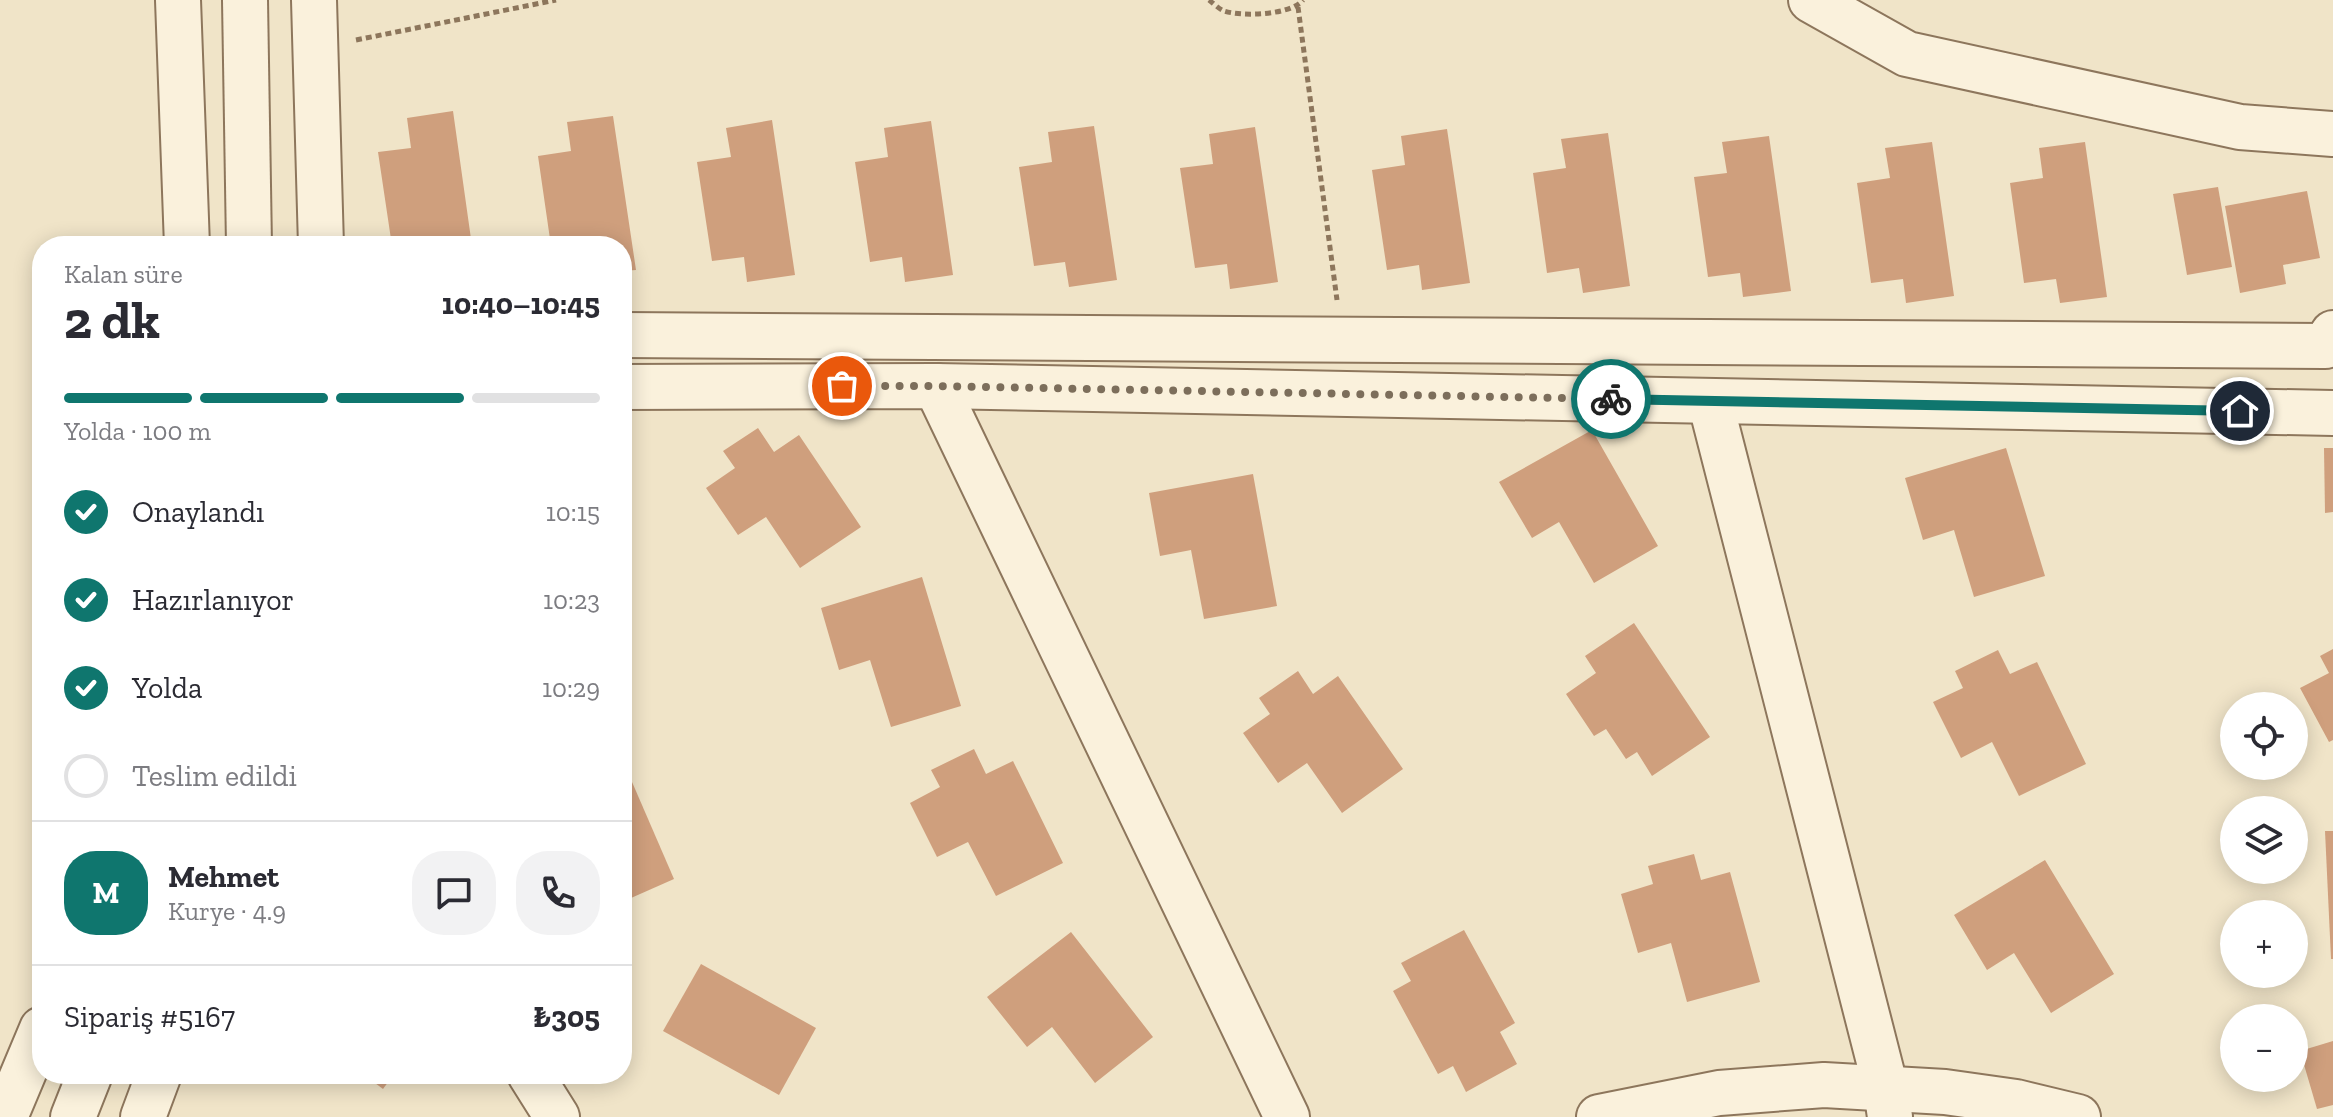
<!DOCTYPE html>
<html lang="tr">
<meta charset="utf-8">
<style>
:root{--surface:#fff;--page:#f2f2f3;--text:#2b2b33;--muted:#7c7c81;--line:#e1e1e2;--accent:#0f766e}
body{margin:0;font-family:"Zilla Slab",serif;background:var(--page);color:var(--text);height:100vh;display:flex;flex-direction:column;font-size:30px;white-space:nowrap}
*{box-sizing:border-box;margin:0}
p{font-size:26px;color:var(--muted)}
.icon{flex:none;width:44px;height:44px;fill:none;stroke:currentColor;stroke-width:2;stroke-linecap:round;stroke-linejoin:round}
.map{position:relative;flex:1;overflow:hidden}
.panel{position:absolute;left:32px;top:236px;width:600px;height:848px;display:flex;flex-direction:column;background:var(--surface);border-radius:32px;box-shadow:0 4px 20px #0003}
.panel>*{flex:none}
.tools{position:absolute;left:2220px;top:692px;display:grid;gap:16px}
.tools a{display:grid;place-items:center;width:88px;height:88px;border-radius:50%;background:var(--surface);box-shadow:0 4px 20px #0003;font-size:40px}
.pin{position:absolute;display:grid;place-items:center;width:68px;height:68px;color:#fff;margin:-34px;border:4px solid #fff;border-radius:50%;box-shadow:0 2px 8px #0007}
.courier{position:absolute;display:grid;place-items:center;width:80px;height:80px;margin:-40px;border:6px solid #0f766e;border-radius:50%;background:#fff;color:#222;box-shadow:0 2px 10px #0007}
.summary em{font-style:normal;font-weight:800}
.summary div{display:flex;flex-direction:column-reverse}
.summary{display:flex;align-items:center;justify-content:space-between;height:136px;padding:0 32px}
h1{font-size:52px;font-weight:800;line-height:60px}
.bar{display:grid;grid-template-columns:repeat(4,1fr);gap:12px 8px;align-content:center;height:96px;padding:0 32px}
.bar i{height:10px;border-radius:6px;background:var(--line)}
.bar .active{background:var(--accent)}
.bar p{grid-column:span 4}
.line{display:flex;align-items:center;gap:20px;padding:0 32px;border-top:2px solid var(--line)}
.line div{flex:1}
.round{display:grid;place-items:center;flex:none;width:84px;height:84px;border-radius:32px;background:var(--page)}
ol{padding:0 32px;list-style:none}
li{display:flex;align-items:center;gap:24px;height:88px}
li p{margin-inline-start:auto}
li .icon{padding:8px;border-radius:50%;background:var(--accent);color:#fff;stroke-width:4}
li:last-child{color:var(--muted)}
li i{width:44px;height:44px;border:4px solid var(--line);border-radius:50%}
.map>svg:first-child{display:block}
</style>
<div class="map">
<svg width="2333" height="1117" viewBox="0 0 2333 1117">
<rect width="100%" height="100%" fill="#f0e4c8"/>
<!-- building -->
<g fill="#cf9f7d">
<polygon points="453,111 472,246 392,246 378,152 411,148 407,118"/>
<polygon points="613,116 636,270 622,271 622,246 551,246 538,156 571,151 567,122"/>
<polygon points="772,120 795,275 747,282 744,257 712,261 697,162 731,157 726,128"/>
<polygon points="931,121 953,275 905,282 902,257 870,262 855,162 888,157 884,128"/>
<polygon points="1094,126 1117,280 1069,287 1065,262 1034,266 1019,167 1052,162 1048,132"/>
<polygon points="1255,127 1278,282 1230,289 1227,264 1195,268 1180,168 1213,164 1209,134"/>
<polygon points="1447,129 1470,283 1422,290 1419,265 1387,270 1372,170 1405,165 1401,136"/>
<polygon points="1608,133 1630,286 1583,293 1579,268 1547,273 1533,173 1566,168 1561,139"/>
<polygon points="1769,136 1791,291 1743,297 1740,273 1708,277 1694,177 1727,173 1722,142"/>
<polygon points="1932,142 1954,296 1906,303 1903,279 1871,283 1857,183 1890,178 1885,148"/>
<polygon points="2085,142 2107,297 2060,303 2056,279 2024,283 2010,183 2043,178 2039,148"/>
<polygon points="2218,187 2232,267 2187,275 2173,194"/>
<polygon points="2307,191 2320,258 2283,265 2286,284 2240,293 2225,206"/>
<polygon points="758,428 774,452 799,435 861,527 800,568 766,517 738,535 706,488 735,468 723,451"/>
<polygon points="1592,430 1658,546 1594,583 1559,522 1532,538 1499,482"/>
<polygon points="2006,448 2045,576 1974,597 1954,530 1923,540 1905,478"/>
<polygon points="2324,448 2333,448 2333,512 2325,513"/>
<polygon points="1253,474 1277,606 1204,619 1191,550 1160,556 1149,493"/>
<polygon points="922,577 961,706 891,727 870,660 839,670 821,608"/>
<polygon points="1634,623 1710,737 1652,776 1637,752 1626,759 1606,729 1594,736 1566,694 1596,673 1585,656"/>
<polygon points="2333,649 2333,740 2329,742 2300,688 2329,673 2320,656"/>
<polygon points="1998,650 2010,674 2037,662 2086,764 2019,796 1992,742 1961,758 1933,702 1963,688 1955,671"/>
<polygon points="1298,671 1313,694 1338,676 1403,769 1342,813 1307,763 1278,783 1243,733 1270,714 1259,698"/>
<polygon points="974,749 986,774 1013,761 1063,863 996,896 968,842 937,857 910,803 940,787 931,770"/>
<polygon points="629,775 674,879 622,902 622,778"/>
<polygon points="2325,831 2333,831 2333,959 2331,959"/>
<polygon points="1694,854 1701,880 1730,872 1760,982 1687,1002 1671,943 1638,953 1621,894 1653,884 1648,866"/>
<polygon points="2045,860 2114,974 2051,1013 2014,953 1987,970 1954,915"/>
<polygon points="1464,930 1515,1023 1500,1032 1517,1064 1466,1092 1453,1066 1438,1074 1393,991 1411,981 1401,963"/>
<polygon points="1071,932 1153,1037 1095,1083 1052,1027 1027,1047 987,997"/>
<polygon points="701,964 816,1028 779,1095 663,1031"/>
<polygon points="2333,1041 2333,1105 2317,1109 2300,1051"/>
<polygon points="363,1074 394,1074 383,1089"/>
</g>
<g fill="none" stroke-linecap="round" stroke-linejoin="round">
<defs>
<g id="minor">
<polyline points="178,0 187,246"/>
<polyline points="245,0 249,246"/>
<polyline points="314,0 321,246"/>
<polyline points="1811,0 1907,54 2240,127 2333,134"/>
<polyline points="622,335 2325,346 2333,333"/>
<polyline points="936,386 1287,1117"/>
<polyline points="622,387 936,386 2333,413"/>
<polyline points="1710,401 1886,1089 1890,1117"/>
<polyline points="530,1074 557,1117"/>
<polyline points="5,1117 42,1029"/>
<polyline points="73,1117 90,1074"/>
<polyline points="143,1117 159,1074"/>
<polyline points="1599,1117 1719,1093 1824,1085 1945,1092 2016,1102 2078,1117"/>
</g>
</defs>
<!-- minor casing -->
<use href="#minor" stroke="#8d765c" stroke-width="48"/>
<!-- path -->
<g stroke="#8d765c" stroke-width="5" stroke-dasharray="6 4" stroke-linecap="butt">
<path d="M1209,0C1213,3 1219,9 1224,11C1243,17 1291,15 1303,0"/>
<polyline points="1298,7 1337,300"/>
<polyline points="356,40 556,0"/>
</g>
<!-- minor -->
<use href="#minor" stroke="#faf1dc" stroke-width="44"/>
</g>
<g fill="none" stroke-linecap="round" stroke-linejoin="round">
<!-- done -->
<polyline stroke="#7c6e5b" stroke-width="8" stroke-dasharray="0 14.4" points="842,386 936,386 1611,399"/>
<!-- route -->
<polyline stroke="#0f766e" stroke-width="10" points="1611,399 2240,411"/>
</g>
</svg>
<div class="tools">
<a><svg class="icon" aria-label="locate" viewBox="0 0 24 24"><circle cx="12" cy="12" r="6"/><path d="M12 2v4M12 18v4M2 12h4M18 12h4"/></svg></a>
<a><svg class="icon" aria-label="layers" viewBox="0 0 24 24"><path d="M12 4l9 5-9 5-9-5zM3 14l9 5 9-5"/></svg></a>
<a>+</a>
<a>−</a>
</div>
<div class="pin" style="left:842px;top:386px;background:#ea580c"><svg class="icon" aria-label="bag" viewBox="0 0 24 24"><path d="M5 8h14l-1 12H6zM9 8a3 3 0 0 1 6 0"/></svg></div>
<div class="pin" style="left:2240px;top:411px;background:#1f2937"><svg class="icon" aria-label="home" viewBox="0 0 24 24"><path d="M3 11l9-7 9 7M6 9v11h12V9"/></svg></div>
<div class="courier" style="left:1611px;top:399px"><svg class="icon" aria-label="bike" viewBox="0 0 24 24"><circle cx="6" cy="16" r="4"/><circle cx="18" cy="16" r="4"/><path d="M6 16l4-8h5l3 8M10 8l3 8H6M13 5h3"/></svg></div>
<section class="panel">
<div class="summary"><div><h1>2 dk</h1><p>Kalan süre</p></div><em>10:40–10:45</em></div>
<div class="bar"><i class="active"></i><i class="active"></i><i class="active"></i><i></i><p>Yolda · 100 m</p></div>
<ol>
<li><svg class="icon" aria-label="check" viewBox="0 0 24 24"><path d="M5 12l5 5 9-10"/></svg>Onaylandı<p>10:15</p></li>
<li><svg class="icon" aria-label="check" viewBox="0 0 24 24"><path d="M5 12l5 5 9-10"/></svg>Hazırlanıyor<p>10:23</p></li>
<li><svg class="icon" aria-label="check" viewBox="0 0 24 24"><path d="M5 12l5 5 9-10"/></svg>Yolda<p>10:29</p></li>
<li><i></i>Teslim edildi</li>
</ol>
<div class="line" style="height:144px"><b class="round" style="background:var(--accent);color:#fff">M</b><div><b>Mehmet</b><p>Kurye · 4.9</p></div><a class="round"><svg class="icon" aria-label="chat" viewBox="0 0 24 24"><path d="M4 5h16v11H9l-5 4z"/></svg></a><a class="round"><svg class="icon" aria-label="phone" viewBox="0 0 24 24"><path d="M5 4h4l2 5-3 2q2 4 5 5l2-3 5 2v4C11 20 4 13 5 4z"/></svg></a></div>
<div class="line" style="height:104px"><div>Sipariş #5167</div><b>₺305</b></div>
</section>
</div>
